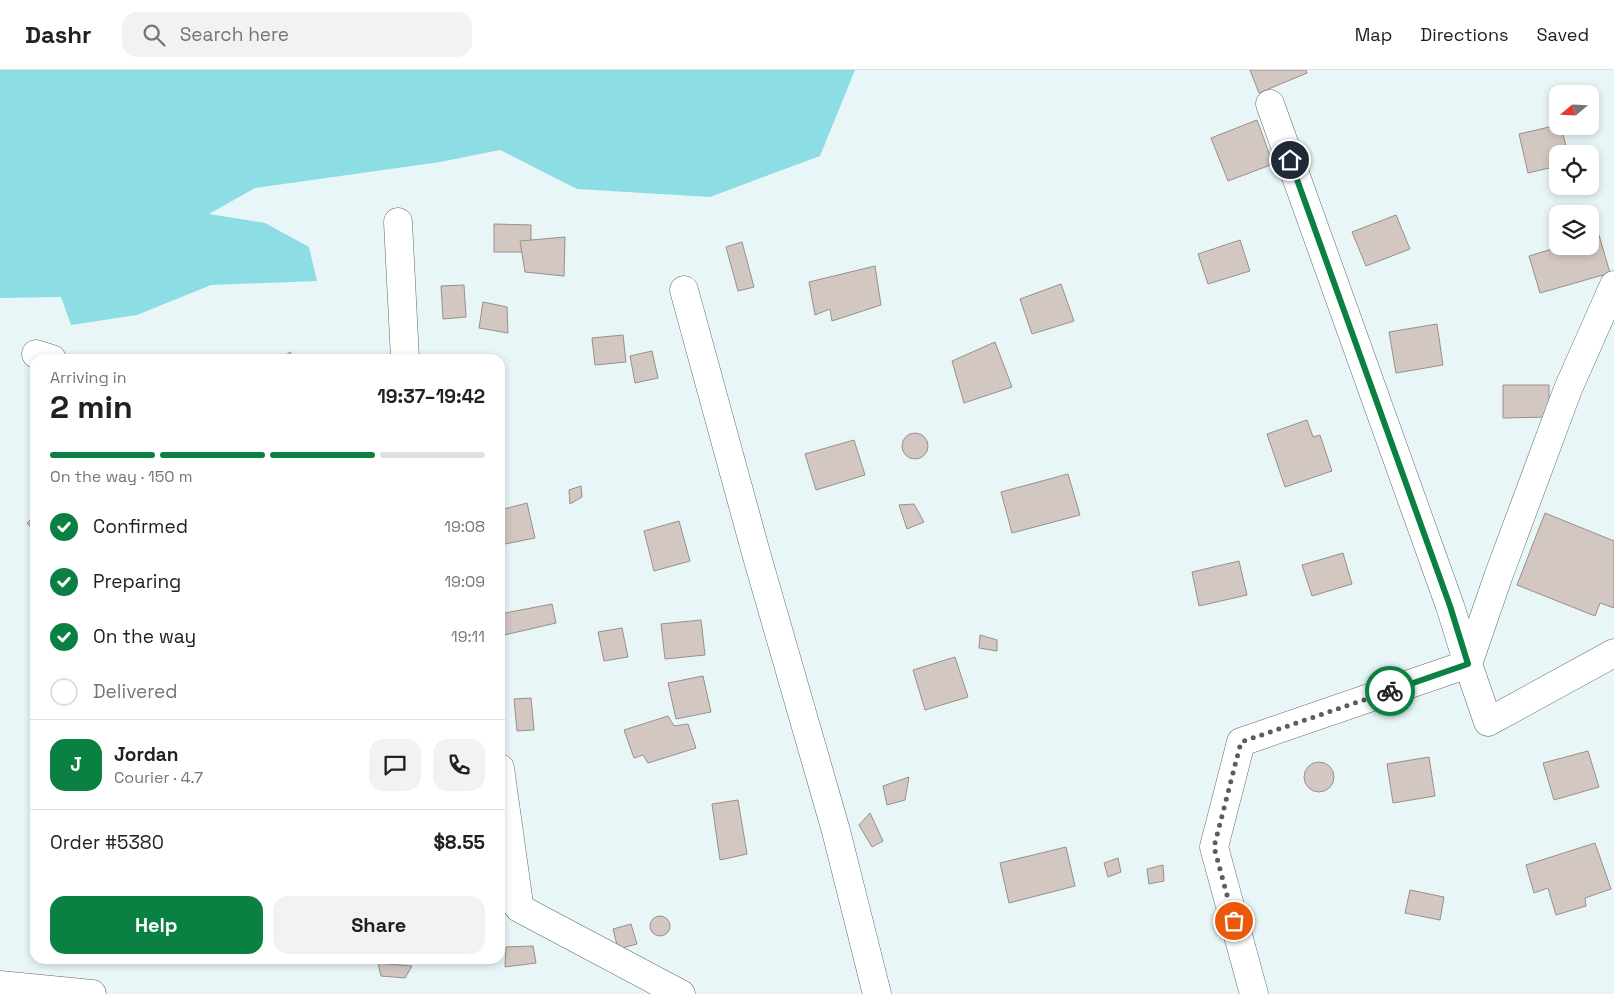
<!DOCTYPE html>
<meta charset="utf-8">
<style>
:root{--surface:#fff;--page:#f2f2f2;--text:#202124;--muted:#757577;--line:#e0e0e0;--accent:#0b8043}
body{margin:0;font-family:"Space Grotesk",sans-serif;background:var(--page);color:var(--text);height:100vh;display:flex;flex-direction:column;font-size:19px;white-space:nowrap}
*{box-sizing:border-box;margin:0}
p{font-size:16px;color:var(--muted)}
.icon{flex:none;width:28px;height:28px;fill:none;stroke:currentColor;stroke-width:2;stroke-linecap:round;stroke-linejoin:round}
.map{position:relative;flex:1;overflow:hidden}
.sheet{position:absolute;left:30px;top:284px;width:475px;height:610px;display:flex;flex-direction:column;background:var(--surface);border-radius:15px;box-shadow:0 2px 8px #0003}
.sheet>*{flex:none}
.needle{width:32px;rotate:251deg}
.fabs{position:absolute;left:1549px;top:15px;display:grid;gap:10px}
.fabs a{display:grid;place-items:center;width:50px;height:50px;border-radius:10px;background:var(--surface);box-shadow:0 2px 8px #0003;font-size:25px}
.pin{position:absolute;display:grid;place-items:center;width:42px;height:42px;color:#fff;margin:-21px;border:2px solid #fff;border-radius:50%;box-shadow:0 1px 5px #0007}
.courier{position:absolute;display:grid;place-items:center;width:50px;height:50px;margin:-25px;border:4px solid #0b8043;border-radius:50%;background:#fff;color:#222;box-shadow:0 1px 6px #0007}
.head em{font-style:normal;font-weight:700}
.head div{display:flex;flex-direction:column-reverse}
.head{display:flex;align-items:center;justify-content:space-between;height:85px;padding:0 20px}
h1{font-size:32px;font-weight:700;line-height:38px}
.bar{display:grid;grid-template-columns:repeat(4,1fr);gap:8px 5px;align-content:center;height:60px;padding:0 20px}
.bar i{height:6px;border-radius:4px;background:var(--line)}
.bar .current{background:var(--accent)}
.bar p{grid-column:span 4}
.line{display:flex;align-items:center;gap:12px;padding:0 20px;border-top:1px solid var(--line)}
.line div{flex:1}
.round{display:grid;place-items:center;flex:none;width:52px;height:52px;border-radius:15px;background:var(--page)}
ol{padding:0 20px;list-style:none}
li{display:flex;align-items:center;gap:15px;height:55px}
li p{margin-inline-start:auto}
li .icon{padding:5px;border-radius:50%;background:var(--accent);color:#fff;stroke-width:4}
li:last-child{color:var(--muted)}
li i{width:28px;height:28px;border:2px solid var(--line);border-radius:50%}
.button{display:flex;gap:10px;margin-top:auto;padding:10px 20px}
.button a{flex:1;height:58px;border-radius:15px;background:var(--accent);color:#fff;font-size:20px;font-weight:700;line-height:58px;text-align:center}
.button a+a{background:var(--page);color:var(--text)}
header{display:flex;align-items:center;gap:30px;box-sizing:border-box;height:70px;padding:0 25px;background:var(--surface);border-bottom:1px solid var(--line)}
header strong{font-size:24px}
nav{display:flex;gap:28px;margin-inline-start:auto;font-size:18px}
.search{width:350px;height:45px;background:var(--page);display:flex;align-items:center;gap:12px;box-sizing:border-box;padding:0 18px;border-radius:15px;color:var(--muted);font-size:19px}
.map>svg:first-child{display:block}
</style>
<header>
<strong>Dashr</strong>
<div class="search"><svg class="icon" aria-label="search" viewBox="0 0 24 24"><circle cx="10" cy="10" r="6"/><path d="M15 15l6 6"/></svg>Search here</div>
<nav><a>Map</a><a>Directions</a><a>Saved</a></nav>
</header>
<div class="map">
<svg width="1614" height="924" viewBox="0 0 1614 924">
<rect width="100%" height="100%" fill="#e8f6f7"/>
<!-- green -->
<polygon fill="#8cdee4" points="0,0 855,0 820,86 710,127 577,119 500,80 440,92 255,118 209,144 265,153 309,177 317,211 211,215 137,245 71,255 61,227 0,228"/>
<!-- building -->
<g fill="#d3c7c2" stroke="#9a8f8a">
<polygon points="1250,0 1306,0 1307,3 1259,23"/>
<polygon points="1257,50 1273,94 1228,111 1211,68"/>
<polygon points="1558,55 1561,56 1568,84 1558,84 1558,96 1528,103 1519,64"/>
<polygon points="1396,145 1410,179 1366,196 1352,162"/>
<polygon points="494,154 531,155 531,182 494,182"/>
<polygon points="1599,165 1610,203 1540,223 1529,186 1562,176 1590,176 1590,168"/>
<polygon points="565,167 564,206 525,202 520,171"/>
<polygon points="1240,170 1250,201 1208,214 1198,184"/>
<polygon points="742,172 754,217 738,221 726,177"/>
<polygon points="875,196 881,235 832,251 830,239 815,245 809,212"/>
<polygon points="1061,214 1074,251 1032,264 1020,229"/>
<polygon points="464,215 466,247 443,249 441,216"/>
<polygon points="483,232 507,237 508,263 479,258"/>
<polygon points="1437,254 1443,295 1396,303 1389,262"/>
<polygon points="623,265 626,292 595,295 592,268"/>
<polygon points="995,272 1012,317 964,333 952,291"/>
<polygon points="652,281 658,308 635,313 630,286"/>
<polygon points="290,282 295,289 281,289"/>
<polygon points="1503,315 1549,315 1549,347 1503,348"/>
<polygon points="1307,350 1313,367 1320,365 1332,401 1285,417 1267,364"/>
<circle cx="915" cy="376" r="13"/>
<polygon points="854,370 865,405 816,420 805,384"/>
<polygon points="1068,404 1080,445 1012,463 1001,422"/>
<polygon points="581,416 582,427 570,434 569,420"/>
<polygon points="527,433 535,468 500,475 500,440"/>
<polygon points="914,434 924,452 907,459 899,435"/>
<polygon points="1545,443 1614,471 1614,538 1600,533 1595,546 1517,515"/>
<polygon points="35,445 35,462 27,453"/>
<polygon points="679,451 690,491 654,501 644,461"/>
<polygon points="1343,483 1352,514 1312,526 1302,495"/>
<polygon points="1239,491 1247,525 1199,536 1192,502"/>
<polygon points="552,534 556,553 500,566 500,544"/>
<polygon points="701,550 705,585 665,589 661,554"/>
<polygon points="622,558 628,587 604,591 598,562"/>
<polygon points="980,565 997,570 997,581 979,578"/>
<polygon points="955,587 968,627 925,640 913,600"/>
<polygon points="703,606 711,642 676,649 668,613"/>
<polygon points="531,628 534,660 517,661 514,629"/>
<polygon points="668,646 674,656 688,654 696,678 648,693 643,685 634,688 624,660"/>
<polygon points="1588,681 1599,717 1554,730 1543,693"/>
<polygon points="1429,687 1435,726 1393,733 1387,694"/>
<circle cx="1319" cy="707" r="15"/>
<polygon points="909,707 905,730 887,735 883,716"/>
<polygon points="738,730 747,784 720,790 712,734"/>
<polygon points="870,743 883,771 872,777 859,755"/>
<polygon points="1595,773 1611,819 1585,828 1586,836 1556,845 1548,818 1534,823 1526,795"/>
<polygon points="1066,777 1075,816 1009,833 1000,793"/>
<polygon points="1118,788 1121,802 1108,807 1104,793"/>
<polygon points="1163,795 1164,811 1149,814 1147,799"/>
<polygon points="1410,820 1444,827 1440,850 1405,843"/>
<circle cx="660" cy="856" r="10"/>
<polygon points="631,854 637,874 618,879 613,859"/>
<polygon points="533,876 536,893 505,897 506,877"/>
<polygon points="378,893 412,896 405,908 381,906"/>
</g>
<g fill="none" stroke-linecap="round" stroke-linejoin="round">
<defs>
<g id="minor">
<polyline points="398,152 405,289"/>
<polyline points="1614,215 1568,319 1498,507 1468,594 1488,652 1614,583"/>
<polyline points="684,220 756,483 836,761 877,924"/>
<polyline points="36,284 52,289"/>
<polyline points="500,698 519,834"/>
<polyline points="500,810 519,838 681,924"/>
<polyline points="1254,924 1214,777 1241,672 1468,594 1450,536 1270,34"/>
</g>
<polyline id="secondary" points="0,915 92,924"/>
</defs>
<!-- minor casing -->
<use href="#minor" stroke="#5e6b6b" stroke-width="29"/>
<!-- secondary casing -->
<use href="#secondary" stroke="#5e6b6b" stroke-width="29"/>
<!-- minor -->
<use href="#minor" stroke="#fff" stroke-width="28"/>
<!-- secondary -->
<use href="#secondary" stroke="#fff" stroke-width="28"/>
</g>
<g fill="none" stroke-linecap="round" stroke-linejoin="round">
<!-- done -->
<polyline stroke="#575f60" stroke-width="5" stroke-dasharray="0 9" points="1234,851 1214,777 1241,672 1390,621"/>
<!-- route -->
<polyline stroke="#0b8043" stroke-width="6" points="1290,90 1450,536 1468,594 1390,621"/>
</g>
</svg>
<div class="fabs">
<a><svg class="needle" viewBox="-14 -14 28 28"><path d="M0-13l5 13h-10z" fill="#e53935"/><path d="M0 13l5-13h-10z" fill="#757577"/></svg></a>
<a><svg class="icon" aria-label="locate" viewBox="0 0 24 24"><circle cx="12" cy="12" r="6"/><path d="M12 2v4M12 18v4M2 12h4M18 12h4"/></svg></a>
<a><svg class="icon" aria-label="layers" viewBox="0 0 24 24"><path d="M12 4l9 5-9 5-9-5zM3 14l9 5 9-5"/></svg></a>
</div>
<div class="pin" style="left:1234px;top:851px;background:#ea580c"><svg class="icon" aria-label="bag" viewBox="0 0 24 24"><path d="M5 8h14l-1 12H6zM9 8a3 3 0 0 1 6 0"/></svg></div>
<div class="pin" style="left:1290px;top:90px;background:#1f2937"><svg class="icon" aria-label="home" viewBox="0 0 24 24"><path d="M3 11l9-7 9 7M6 9v11h12V9"/></svg></div>
<div class="courier" style="left:1390px;top:621px"><svg class="icon" aria-label="bike" viewBox="0 0 24 24"><circle cx="6" cy="16" r="4"/><circle cx="18" cy="16" r="4"/><path d="M6 16l4-8h5l3 8M10 8l3 8H6M13 5h3"/></svg></div>
<section class="sheet">
<div class="head"><div><h1>2 min</h1><p>Arriving in</p></div><em>19:37–19:42</em></div>
<div class="bar"><i class="current"></i><i class="current"></i><i class="current"></i><i></i><p>On the way · 150 m</p></div>
<ol>
<li><svg class="icon" aria-label="check" viewBox="0 0 24 24"><path d="M5 12l5 5 9-10"/></svg>Confirmed<p>19:08</p></li>
<li><svg class="icon" aria-label="check" viewBox="0 0 24 24"><path d="M5 12l5 5 9-10"/></svg>Preparing<p>19:09</p></li>
<li><svg class="icon" aria-label="check" viewBox="0 0 24 24"><path d="M5 12l5 5 9-10"/></svg>On the way<p>19:11</p></li>
<li><i></i>Delivered</li>
</ol>
<div class="line" style="height:90px"><b class="round" style="background:var(--accent);color:#fff">J</b><div><b>Jordan</b><p>Courier · 4.7</p></div><a class="round"><svg class="icon" aria-label="chat" viewBox="0 0 24 24"><path d="M4 5h16v11H9l-5 4z"/></svg></a><a class="round"><svg class="icon" aria-label="phone" viewBox="0 0 24 24"><path d="M5 4h4l2 5-3 2q2 4 5 5l2-3 5 2v4C11 20 4 13 5 4z"/></svg></a></div>
<div class="line" style="height:65px"><div>Order #5380</div><b>$8.55</b></div>
<div class="button"><a>Help</a><a>Share</a></div>
</section>
</div>
